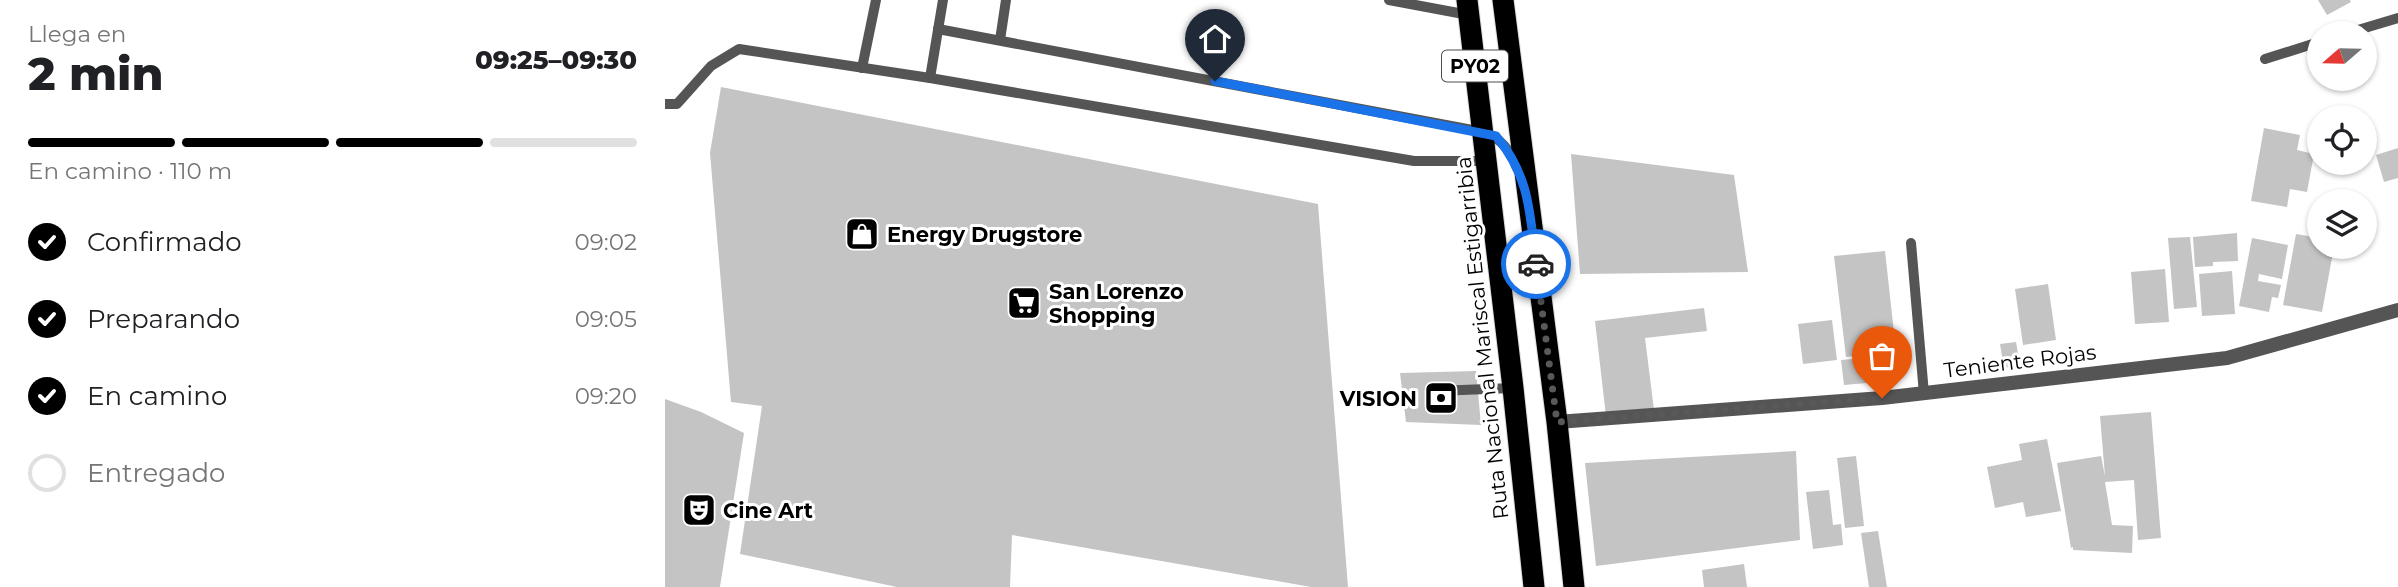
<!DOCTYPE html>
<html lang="es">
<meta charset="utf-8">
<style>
:root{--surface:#fff;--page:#f6f6f6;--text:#202124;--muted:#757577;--line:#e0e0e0;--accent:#000}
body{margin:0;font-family:Montserrat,sans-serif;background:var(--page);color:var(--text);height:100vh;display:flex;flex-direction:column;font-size:26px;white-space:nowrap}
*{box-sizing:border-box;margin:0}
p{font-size:23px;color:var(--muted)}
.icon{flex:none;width:38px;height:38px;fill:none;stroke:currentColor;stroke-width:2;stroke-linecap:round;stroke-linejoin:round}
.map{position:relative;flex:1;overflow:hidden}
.details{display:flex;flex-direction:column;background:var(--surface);width:665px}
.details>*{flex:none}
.needle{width:46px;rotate:250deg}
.controls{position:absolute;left:1642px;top:21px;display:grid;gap:14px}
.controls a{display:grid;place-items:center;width:70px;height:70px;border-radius:50%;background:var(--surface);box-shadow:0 2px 5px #0004;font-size:35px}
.pin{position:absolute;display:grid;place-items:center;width:60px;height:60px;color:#fff;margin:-72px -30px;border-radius:50% 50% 50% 0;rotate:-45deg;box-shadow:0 0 7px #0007}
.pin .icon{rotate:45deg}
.courier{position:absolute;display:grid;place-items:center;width:70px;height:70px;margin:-35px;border:5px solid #1a73e8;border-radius:50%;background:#fff;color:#222;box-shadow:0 2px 9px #0007}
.summary em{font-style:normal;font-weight:800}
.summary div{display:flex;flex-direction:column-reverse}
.summary{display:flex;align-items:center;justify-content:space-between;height:119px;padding:0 28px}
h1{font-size:46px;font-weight:800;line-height:52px}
.bar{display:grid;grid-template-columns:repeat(4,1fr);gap:10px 7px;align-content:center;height:84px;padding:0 28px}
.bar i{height:9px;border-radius:5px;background:var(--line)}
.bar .current{background:var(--accent)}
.bar p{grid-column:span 4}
ol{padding:0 28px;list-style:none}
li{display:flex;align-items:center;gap:21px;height:77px}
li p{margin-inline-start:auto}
li .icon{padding:7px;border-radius:50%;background:var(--accent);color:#fff;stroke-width:4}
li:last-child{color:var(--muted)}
li i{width:38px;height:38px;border:4px solid var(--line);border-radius:50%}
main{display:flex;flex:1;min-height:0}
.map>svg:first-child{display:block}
</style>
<main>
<section class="details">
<div class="summary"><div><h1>2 min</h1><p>Llega en</p></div><em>09:25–09:30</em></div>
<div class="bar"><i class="current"></i><i class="current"></i><i class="current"></i><i></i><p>En camino · 110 m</p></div>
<ol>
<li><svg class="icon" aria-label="check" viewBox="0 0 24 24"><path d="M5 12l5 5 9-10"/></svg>Confirmado<p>09:02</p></li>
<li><svg class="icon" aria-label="check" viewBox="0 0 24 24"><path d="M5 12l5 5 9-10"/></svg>Preparando<p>09:05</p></li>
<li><svg class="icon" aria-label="check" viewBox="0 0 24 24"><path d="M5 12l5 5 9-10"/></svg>En camino<p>09:20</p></li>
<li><i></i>Entregado</li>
</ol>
</section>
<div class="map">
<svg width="1733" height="587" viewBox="0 0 1733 587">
<rect width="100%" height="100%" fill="#fff"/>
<!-- building -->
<g fill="#c4c4c4">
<polygon points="1653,0 1685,0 1686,2 1662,15"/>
<polygon points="56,87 653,204 683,587 646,587 347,535 345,587 232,587 75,554 97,406 66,402 45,153"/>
<polygon points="1599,128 1635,135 1632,150 1649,154 1642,192 1625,189 1622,207 1586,201"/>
<polygon points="1733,148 1733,178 1719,182 1711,155"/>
<polygon points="906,154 1069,175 1083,272 915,274"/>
<polygon points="1572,233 1573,261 1548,262 1548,266 1530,267 1528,237"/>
<polygon points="1631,234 1654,238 1654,247 1669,247 1657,312 1618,305"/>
<polygon points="1525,237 1532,307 1509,309 1503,238"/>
<polygon points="1587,238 1623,245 1617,279 1594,274 1593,281 1616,285 1613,298 1607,297 1604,312 1574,306"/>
<polygon points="1220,251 1231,351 1181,357 1169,256"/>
<polygon points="1500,269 1504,322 1470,324 1466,272"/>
<polygon points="1567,271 1570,314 1537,316 1534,274"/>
<polygon points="1383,284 1391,340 1358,345 1350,289"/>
<polygon points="1039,308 1042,331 980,338 989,410 941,416 930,321"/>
<polygon points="1167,320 1172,360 1138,364 1133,324"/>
<polygon points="1351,342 1355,365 1339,368 1335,344"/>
<polygon points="1199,358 1202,383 1179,385 1176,360"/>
<polygon points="811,371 816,425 741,422 735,373"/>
<polygon points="0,399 36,412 79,433 55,587 0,587"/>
<polygon points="1486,412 1496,538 1473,540 1469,480 1440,482 1447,525 1468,526 1467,553 1408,550 1408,547 1406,548 1392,463 1436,456 1440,476 1435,416"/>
<polygon points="1382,439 1396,511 1361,517 1358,502 1330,508 1322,467 1357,460 1354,444"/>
<polygon points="1131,451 1135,540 931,566 920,463"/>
<polygon points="1191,456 1199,526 1180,528 1172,458"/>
<polygon points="1164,490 1168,525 1176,524 1178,545 1148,549 1141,492"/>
<polygon points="1213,531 1222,587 1204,587 1196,533"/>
<polygon points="1079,564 1082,587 1039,587 1037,570"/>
</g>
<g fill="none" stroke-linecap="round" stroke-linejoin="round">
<defs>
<g id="highway">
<polyline points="802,0 848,388 869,587"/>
<polyline points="838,0 892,422 909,587"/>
</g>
</defs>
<!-- highway casing -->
<use href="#highway" stroke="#dbdbdb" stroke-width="23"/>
<!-- lane -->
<g stroke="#555" stroke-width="10">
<polyline points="724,0 804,15"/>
<path d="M273,29L818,132C836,138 845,150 852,168"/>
<polyline points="1683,33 1733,18"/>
<polyline points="335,40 341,0"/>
<polyline points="1600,59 1654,42"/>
<polyline points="197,68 211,0"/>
<polyline points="265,78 278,0"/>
<polyline points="0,104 12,104 46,66 74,49 265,78 749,161 821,161"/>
<polyline points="1246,243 1259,394"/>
<polyline points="771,391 848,388"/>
</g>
<!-- street -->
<polyline stroke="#555" stroke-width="14" points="892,422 1217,398 1562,358 1733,310"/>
<!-- highway -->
<use href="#highway" stroke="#000" stroke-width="21"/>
</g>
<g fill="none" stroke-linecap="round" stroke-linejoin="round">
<!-- done -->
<polyline stroke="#595959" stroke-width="7" stroke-dasharray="0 12.6" points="871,264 892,422 1217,398"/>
<!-- route -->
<path stroke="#1a73e8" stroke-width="9" d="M550,81L831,136C865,176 865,214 871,264"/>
</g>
<!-- icons -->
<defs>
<symbol id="shop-square" viewBox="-11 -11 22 22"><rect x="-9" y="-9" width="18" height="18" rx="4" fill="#000" stroke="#fff"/><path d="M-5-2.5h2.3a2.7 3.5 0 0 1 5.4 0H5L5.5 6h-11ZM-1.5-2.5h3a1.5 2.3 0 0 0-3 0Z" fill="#fff"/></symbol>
<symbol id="supermarket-square" viewBox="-11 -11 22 22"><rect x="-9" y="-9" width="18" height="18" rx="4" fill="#000" stroke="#fff"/><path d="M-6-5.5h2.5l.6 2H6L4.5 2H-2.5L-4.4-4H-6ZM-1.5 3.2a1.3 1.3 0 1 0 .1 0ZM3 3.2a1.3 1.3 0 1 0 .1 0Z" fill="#fff"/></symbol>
<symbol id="bank-square" viewBox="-11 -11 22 22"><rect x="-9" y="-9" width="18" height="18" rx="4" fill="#000" stroke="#fff"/><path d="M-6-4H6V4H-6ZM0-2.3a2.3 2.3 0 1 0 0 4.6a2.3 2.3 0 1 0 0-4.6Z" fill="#fff"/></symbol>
<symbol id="theatre-square" viewBox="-11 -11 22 22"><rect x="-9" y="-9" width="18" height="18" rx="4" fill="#000" stroke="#fff"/><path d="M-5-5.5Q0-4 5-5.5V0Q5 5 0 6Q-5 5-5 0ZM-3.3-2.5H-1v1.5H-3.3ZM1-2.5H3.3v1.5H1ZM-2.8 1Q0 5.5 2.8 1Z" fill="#fff"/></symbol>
</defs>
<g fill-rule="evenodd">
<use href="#shop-square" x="178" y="215" width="38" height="38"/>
<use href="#supermarket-square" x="340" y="284" width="38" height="38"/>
<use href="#bank-square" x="757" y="379" width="38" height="38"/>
<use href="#theatre-square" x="15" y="491" width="38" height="38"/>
</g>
<g text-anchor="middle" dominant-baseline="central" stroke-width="6" stroke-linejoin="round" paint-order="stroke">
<!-- shield labels -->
<rect fill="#fff" stroke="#4c4c4c" stroke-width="2" x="777" y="50.5" width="66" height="31" rx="5"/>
<g font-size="19" font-weight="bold" fill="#000">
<text x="810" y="66">PY02</text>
</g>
<!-- poi labels -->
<g font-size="21" font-weight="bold" fill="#000" stroke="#fff" text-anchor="start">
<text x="222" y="234">Energy Drugstore</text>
<text x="384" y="291">San Lorenzo<tspan x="384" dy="24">Shopping</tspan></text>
<text x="752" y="398" text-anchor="end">VISION</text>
<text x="58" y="510">Cine Art</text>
</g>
<!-- street labels -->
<g font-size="21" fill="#000" stroke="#fff">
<text transform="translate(817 338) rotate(-96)">Ruta Nacional Mariscal Estigarribia</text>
<text transform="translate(1355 361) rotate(-7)">Teniente Rojas</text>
</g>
</g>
</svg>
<div class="controls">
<a><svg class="needle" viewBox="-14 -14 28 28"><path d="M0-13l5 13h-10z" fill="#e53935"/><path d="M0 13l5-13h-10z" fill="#757577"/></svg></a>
<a><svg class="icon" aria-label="locate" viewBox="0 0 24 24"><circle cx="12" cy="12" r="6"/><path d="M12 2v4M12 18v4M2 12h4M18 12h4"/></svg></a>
<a><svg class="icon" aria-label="layers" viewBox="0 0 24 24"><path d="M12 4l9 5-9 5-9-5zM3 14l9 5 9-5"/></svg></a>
</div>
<div class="pin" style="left:1217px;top:398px;background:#ea580c"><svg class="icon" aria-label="bag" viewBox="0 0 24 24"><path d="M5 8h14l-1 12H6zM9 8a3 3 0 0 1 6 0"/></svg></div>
<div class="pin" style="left:550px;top:81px;background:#1f2937"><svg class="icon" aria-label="home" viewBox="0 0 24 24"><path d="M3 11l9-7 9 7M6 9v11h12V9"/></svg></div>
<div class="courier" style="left:871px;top:264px"><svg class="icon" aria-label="car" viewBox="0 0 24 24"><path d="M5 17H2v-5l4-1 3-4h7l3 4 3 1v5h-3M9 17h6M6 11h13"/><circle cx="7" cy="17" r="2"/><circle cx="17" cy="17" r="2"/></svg></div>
</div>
</main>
